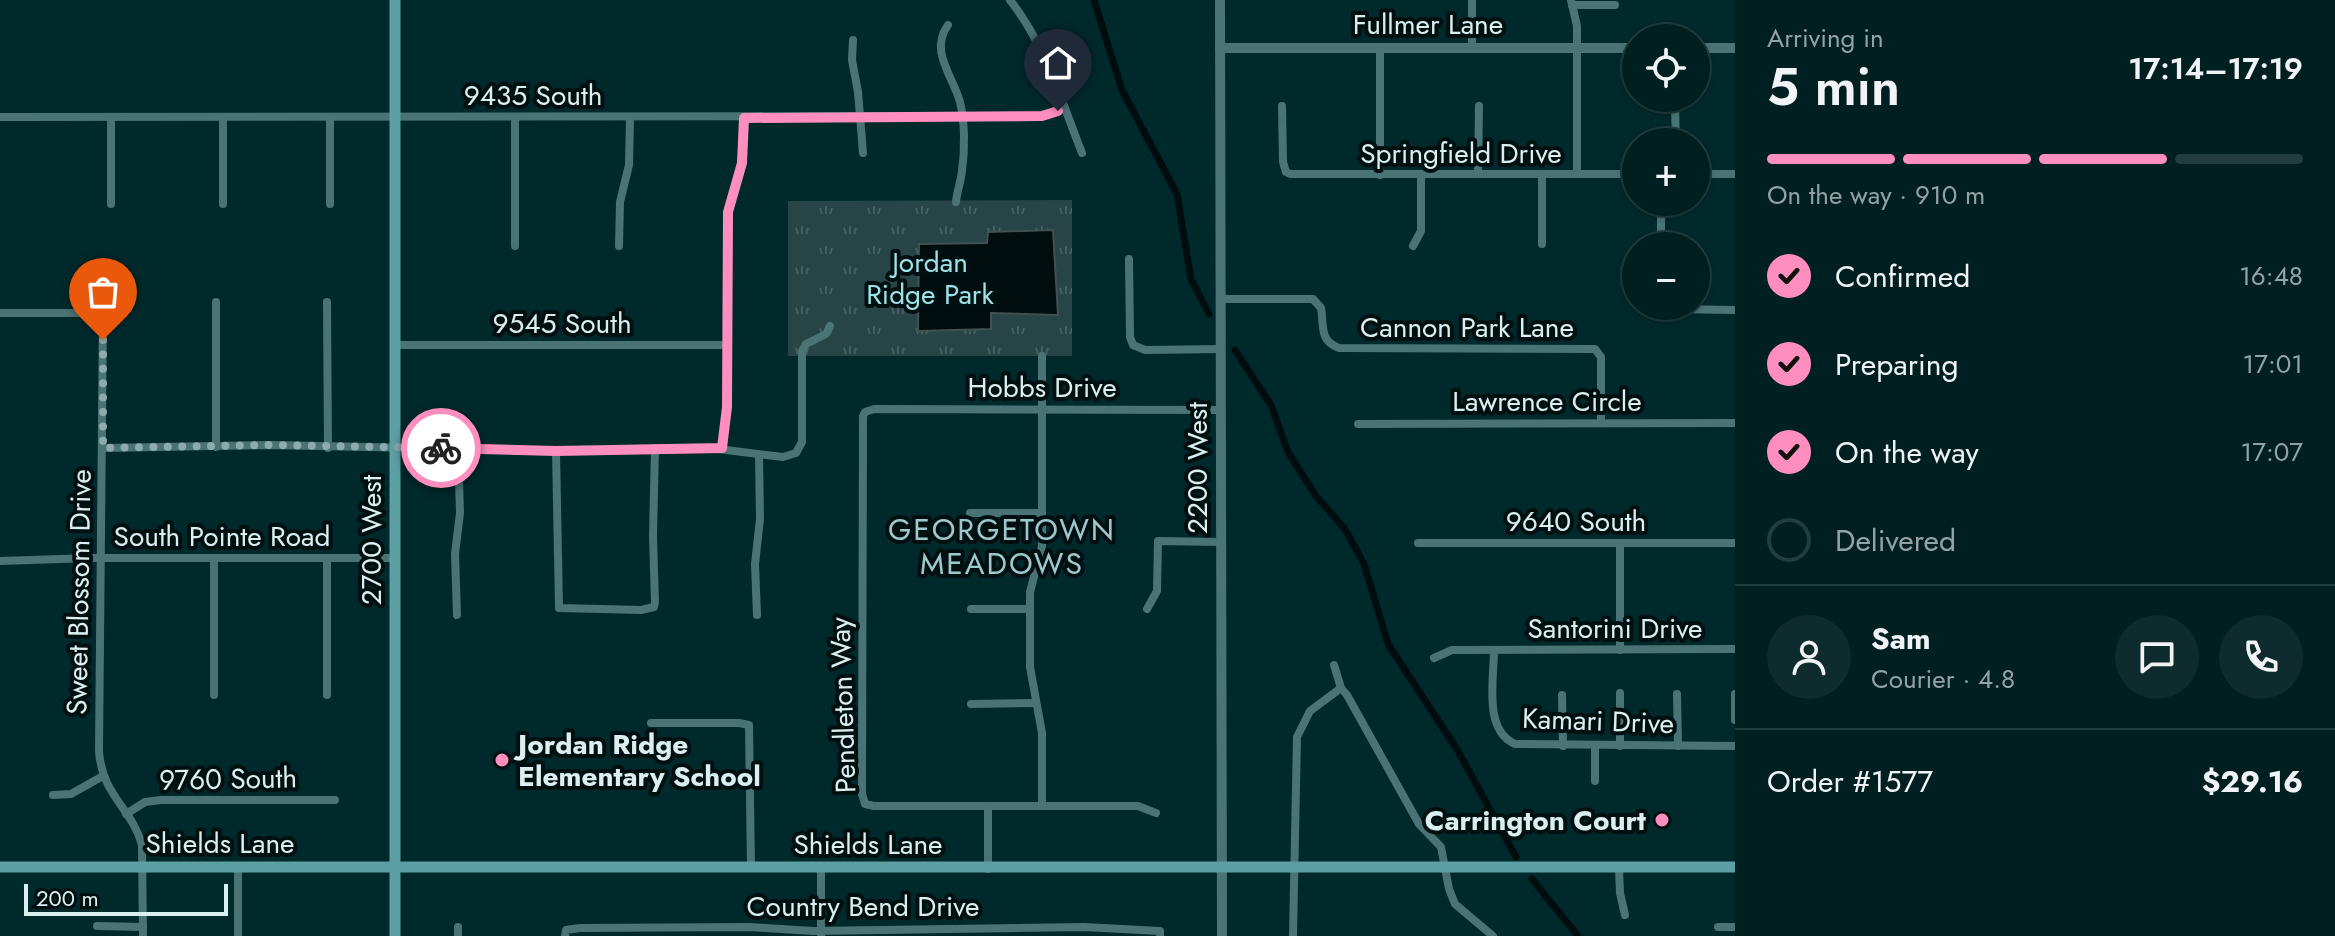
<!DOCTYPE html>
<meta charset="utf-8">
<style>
:root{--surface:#001f21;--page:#0e2c2e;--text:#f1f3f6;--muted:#95a2a5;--line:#223d3f;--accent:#fd8ebe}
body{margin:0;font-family:Jost,sans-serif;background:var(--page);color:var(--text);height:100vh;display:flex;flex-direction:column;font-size:30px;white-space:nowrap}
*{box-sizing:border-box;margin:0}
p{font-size:26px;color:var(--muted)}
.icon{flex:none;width:44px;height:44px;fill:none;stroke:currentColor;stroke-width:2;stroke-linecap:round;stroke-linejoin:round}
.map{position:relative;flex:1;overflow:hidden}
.drawer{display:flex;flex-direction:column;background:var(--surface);width:600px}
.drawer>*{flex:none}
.fabs{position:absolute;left:1622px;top:24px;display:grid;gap:16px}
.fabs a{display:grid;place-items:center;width:88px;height:88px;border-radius:50%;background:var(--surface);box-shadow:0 2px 6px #0004,0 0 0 2px var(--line);font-size:40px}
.scale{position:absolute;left:24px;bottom:20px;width:204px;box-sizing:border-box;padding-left:8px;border:4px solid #daeff1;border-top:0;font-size:22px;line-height:28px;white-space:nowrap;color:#daeff1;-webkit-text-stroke:6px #020f10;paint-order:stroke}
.pin{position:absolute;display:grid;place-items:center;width:68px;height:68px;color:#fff;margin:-82px -34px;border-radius:50% 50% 50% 0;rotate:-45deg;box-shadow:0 0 8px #0007}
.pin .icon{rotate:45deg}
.courier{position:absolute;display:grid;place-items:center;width:80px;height:80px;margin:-40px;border:6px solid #fd8ebe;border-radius:50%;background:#fff;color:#222;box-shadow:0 2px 10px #0007}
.headline em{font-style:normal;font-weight:600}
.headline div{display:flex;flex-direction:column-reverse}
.headline{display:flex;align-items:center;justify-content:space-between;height:136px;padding:0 32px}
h1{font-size:52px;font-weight:600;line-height:60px}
.bar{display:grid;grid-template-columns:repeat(4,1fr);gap:12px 8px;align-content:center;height:96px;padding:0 32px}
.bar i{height:10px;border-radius:6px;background:var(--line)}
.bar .active{background:var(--accent)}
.bar p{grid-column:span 4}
.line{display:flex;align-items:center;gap:20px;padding:0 32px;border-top:2px solid var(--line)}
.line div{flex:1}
.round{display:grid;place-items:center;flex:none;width:84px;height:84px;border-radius:42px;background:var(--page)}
ol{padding:0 32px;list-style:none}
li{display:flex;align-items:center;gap:24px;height:88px}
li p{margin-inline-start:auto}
li .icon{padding:8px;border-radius:50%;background:var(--accent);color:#111;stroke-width:4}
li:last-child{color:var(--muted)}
li i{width:44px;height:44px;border:4px solid var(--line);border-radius:50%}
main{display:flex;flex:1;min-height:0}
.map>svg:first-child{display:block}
</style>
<main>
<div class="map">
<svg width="1735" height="936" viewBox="0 0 1735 936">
<defs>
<pattern id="park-tufts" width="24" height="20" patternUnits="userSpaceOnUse" patternTransform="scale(2)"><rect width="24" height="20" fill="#274547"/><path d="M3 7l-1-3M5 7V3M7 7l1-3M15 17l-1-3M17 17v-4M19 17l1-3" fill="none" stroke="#466062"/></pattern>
</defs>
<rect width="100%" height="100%" fill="#00292c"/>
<!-- park -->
<polygon fill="url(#park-tufts)" points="1072,200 1072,356 788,356 788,201"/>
<!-- water -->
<polygon fill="#000d0e" stroke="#415152" stroke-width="2" points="1053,230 1058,315 991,313 991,329 918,331 919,244 987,243 988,232"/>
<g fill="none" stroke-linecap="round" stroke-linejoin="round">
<!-- canal -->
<g stroke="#000d0e" stroke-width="7">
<polyline points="1094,0 1122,90 1177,194 1191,279 1209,314"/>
<polyline points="1235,350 1271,405 1288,452 1316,496 1345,529 1364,564 1388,644 1458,751 1516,857"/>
<polyline points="1532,879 1578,936"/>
</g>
<!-- minor -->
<g stroke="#4a7375" stroke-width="8">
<path d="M1010,0C1046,46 1061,100 1082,153"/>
<polyline points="1472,0 1472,48"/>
<polyline points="1571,0 1577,26 1577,174"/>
<polyline points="1572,5 1615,5"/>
<path d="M948,25C929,51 953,76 960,102C965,122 965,150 962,171C961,181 957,191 956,202"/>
<polyline points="853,40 852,60 858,92 863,153"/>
<polyline points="1380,48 1380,175"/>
<polyline points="1282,106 1283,162 1286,172 1290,174 1636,174"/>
<polyline points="1675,107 1676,142"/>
<polyline points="0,117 1042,116 1065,108"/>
<polyline points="515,117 515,246"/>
<polyline points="1478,174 1479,106"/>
<polyline points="1542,174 1542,244"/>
<polyline points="1696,174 1735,174"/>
<polyline points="111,204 111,117"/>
<polyline points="223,204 223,117"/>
<polyline points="330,204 330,118"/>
<polyline points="619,246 620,202 629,165 630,118"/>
<polyline points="1413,246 1421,231 1421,175"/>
<polyline points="1661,246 1661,202"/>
<polyline points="1129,259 1130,337 1133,345 1145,350 1220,349"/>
<path d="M1220,299H1313L1321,308C1324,325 1319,341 1339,348L1595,349L1601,357V423"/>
<polyline points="327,302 328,448"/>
<polyline points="1663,306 1674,309 1735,310"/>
<path d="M0,313H103L99,751C102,796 132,808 142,845L143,936"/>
<polyline points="396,345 727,345"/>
<polyline points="1042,356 1042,546 1030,592 1030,667 1042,733 1042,806"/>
<polyline points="1358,424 1735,423"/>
<polyline points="216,447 216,302"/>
<polyline points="103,448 272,445 556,451 710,448 783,457 796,453 802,442 802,351 806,344 826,334 830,326"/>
<polyline points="722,448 727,407 728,212 742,163 744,118"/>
<polyline points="556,451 559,608 641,610 654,607 655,602 653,536 655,448"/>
<polyline points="970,513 1042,513"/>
<polyline points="1418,543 1735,543"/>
<polyline points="1620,543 1620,650"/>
<polyline points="214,558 214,695"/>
<polyline points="327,558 327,695"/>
<polyline points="0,561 91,558 395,558"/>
<polyline points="971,609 1030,609"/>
<polyline points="1147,609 1157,591 1158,541 1221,542"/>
<polyline points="457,615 455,554 460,513 458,448"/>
<polyline points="757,615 755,564 760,519 759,455"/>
<path d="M1494,650C1494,679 1483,730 1515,744L1735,746"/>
<polyline points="1434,658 1452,650 1735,649"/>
<polyline points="1334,665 1341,688 1347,695 1419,824 1441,847 1449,889 1455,904 1493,936"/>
<polyline points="1620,693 1620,746"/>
<polyline points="1677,694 1678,746"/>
<polyline points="1735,694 1735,720"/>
<polyline points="1562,695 1563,746"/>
<polyline points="971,704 1036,703"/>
<polyline points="651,723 739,723 749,725 751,868"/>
<polyline points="1595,746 1595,781"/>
<polyline points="53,795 71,794 103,776"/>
<polyline points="1156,813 1138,806 874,806 865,804 862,794 863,416 865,412 874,409 1221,410"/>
<polyline points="126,814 145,802 161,800 335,800"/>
<polyline points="238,867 238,936"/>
<polyline points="1619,868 1620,893 1625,915"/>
<polyline points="988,869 988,806"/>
<polyline points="97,926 143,927"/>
<polyline points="458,927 458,936"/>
<polyline points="1718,927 1735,927"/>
<polyline points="821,935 821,868"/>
<polyline points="565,936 566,930 580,928 750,927 813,931 1084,927 1160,931 1160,936"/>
<polyline points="1293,936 1297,737 1310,711 1341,688"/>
</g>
<!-- tertiary -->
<g stroke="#4a7375" stroke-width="10">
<polyline points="1220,0 1222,936"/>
<polyline points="1220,48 1636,48"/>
<polyline points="1696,48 1735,48"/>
</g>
<!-- secondary -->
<g stroke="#5da0a4" stroke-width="11">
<polyline points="395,0 395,936"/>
<polyline points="0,867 1735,867"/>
</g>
</g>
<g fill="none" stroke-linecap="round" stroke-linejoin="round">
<!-- done -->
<polyline stroke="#8eaaac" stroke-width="8" stroke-dasharray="0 14.4" points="103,340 103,448 272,445 441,448"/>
<!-- route -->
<polyline stroke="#fd8ebe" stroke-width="10" points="441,448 556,451 722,448 727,407 728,212 742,163 744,118 1042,116 1058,111"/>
</g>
<!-- markers -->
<g fill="#fd8ebe" stroke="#020f10" stroke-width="3">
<circle cx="502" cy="760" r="8"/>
<circle cx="1662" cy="820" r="8"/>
</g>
<g text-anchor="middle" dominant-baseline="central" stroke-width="8" stroke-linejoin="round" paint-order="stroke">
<!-- street labels -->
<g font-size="28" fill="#daeff1" stroke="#020f10">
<text x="1428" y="24">Fullmer Lane</text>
<text x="533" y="95">9435 South</text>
<text x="1461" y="153">Springfield Drive</text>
<text x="562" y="323">9545 South</text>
<text x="1467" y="327">Cannon Park Lane</text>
<text x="1042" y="387">Hobbs Drive</text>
<text x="1547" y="401">Lawrence Circle</text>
<text transform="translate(1197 468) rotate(-90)">2200 West</text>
<text x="1576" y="521">9640 South</text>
<text x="222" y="536">South Pointe Road</text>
<text transform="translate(371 540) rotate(-90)">2700 West</text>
<text transform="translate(79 592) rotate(-89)">Sweet Blossom Drive</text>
<text x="1615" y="628">Santorini Drive</text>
<text transform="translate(843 705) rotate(-92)">Pendleton Way</text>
<text transform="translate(1598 721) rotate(2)">Kamari Drive</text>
<text transform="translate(228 779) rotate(-1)">9760 South</text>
<text x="220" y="843">Shields Lane</text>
<text x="868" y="844">Shields Lane</text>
<text x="863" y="906">Country Bend Drive</text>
</g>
<!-- park labels -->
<g font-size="28" fill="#9ce3e8" stroke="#020f10">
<text x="930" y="262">Jordan<tspan x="930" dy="32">Ridge Park</tspan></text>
</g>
<!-- poi labels -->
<g font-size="28" font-weight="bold" fill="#daeff1" stroke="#020f10" text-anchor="start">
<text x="518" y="744">Jordan Ridge<tspan x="518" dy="32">Elementary School</tspan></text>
<text x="1646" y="820" text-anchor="end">Carrington Court</text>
</g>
<!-- neighbourhood labels -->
<g font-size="30" letter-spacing="2" fill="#9dc8cb" stroke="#020f10">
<text x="1002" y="529">GEORGETOWN<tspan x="1002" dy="34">MEADOWS</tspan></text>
</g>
</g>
</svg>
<div class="fabs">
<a><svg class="icon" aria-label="locate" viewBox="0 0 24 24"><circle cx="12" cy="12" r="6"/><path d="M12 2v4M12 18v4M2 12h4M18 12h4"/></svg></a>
<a>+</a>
<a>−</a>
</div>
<div class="scale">200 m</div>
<div class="pin" style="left:103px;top:340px;background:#ea580c"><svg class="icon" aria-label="bag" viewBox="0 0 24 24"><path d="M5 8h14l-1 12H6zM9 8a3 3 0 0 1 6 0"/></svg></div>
<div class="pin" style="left:1058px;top:111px;background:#1f2937"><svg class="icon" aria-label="home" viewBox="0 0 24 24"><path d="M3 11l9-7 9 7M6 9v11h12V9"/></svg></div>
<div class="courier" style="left:441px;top:448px"><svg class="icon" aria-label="bike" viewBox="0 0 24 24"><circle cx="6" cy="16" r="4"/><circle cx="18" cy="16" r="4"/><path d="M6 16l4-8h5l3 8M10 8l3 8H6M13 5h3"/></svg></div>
</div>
<section class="drawer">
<div class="headline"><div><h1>5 min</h1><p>Arriving in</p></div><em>17:14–17:19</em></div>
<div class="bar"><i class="active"></i><i class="active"></i><i class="active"></i><i></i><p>On the way · 910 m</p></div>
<ol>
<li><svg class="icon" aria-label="check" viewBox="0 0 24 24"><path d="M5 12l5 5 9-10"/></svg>Confirmed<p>16:48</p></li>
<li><svg class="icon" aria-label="check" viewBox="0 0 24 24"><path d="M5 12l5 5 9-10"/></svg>Preparing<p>17:01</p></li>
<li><svg class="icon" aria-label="check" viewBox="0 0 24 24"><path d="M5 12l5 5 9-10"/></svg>On the way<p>17:07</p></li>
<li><i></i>Delivered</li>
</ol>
<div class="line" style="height:144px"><a class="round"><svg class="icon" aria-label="person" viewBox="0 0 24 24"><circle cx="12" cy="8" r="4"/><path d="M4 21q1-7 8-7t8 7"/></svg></a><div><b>Sam</b><p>Courier · 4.8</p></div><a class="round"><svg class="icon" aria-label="chat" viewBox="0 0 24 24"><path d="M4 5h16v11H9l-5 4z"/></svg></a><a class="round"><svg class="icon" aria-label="phone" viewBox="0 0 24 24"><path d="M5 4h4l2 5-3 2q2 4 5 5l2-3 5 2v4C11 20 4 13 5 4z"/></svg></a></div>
<div class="line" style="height:104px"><div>Order #1577</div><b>$29.16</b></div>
</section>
</main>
